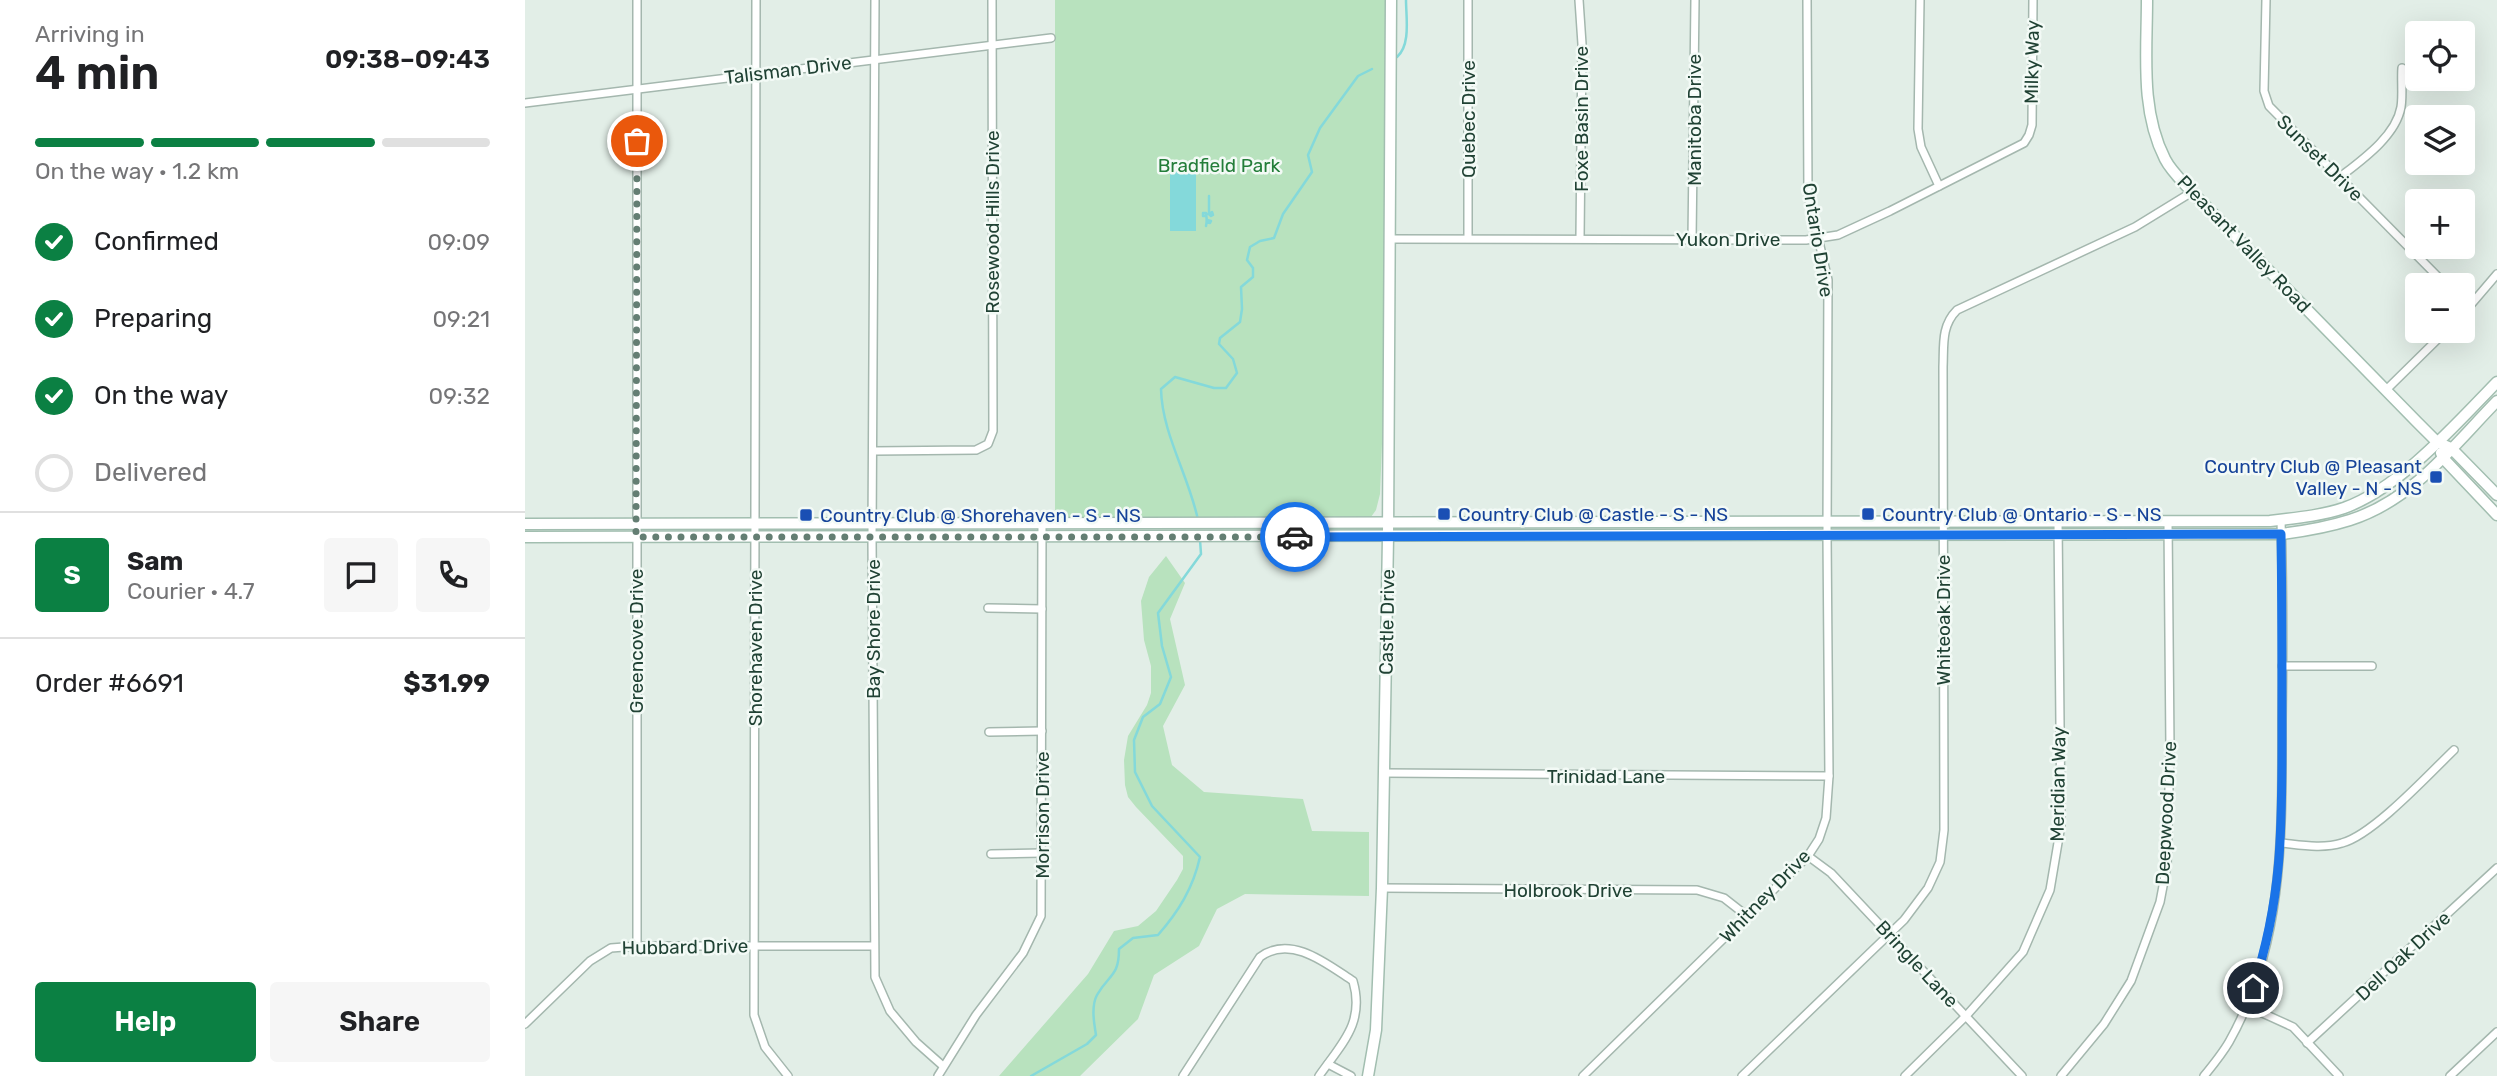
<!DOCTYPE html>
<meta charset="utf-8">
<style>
:root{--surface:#fff;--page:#f6f6f6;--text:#202124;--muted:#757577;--line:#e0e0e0;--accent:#0b8043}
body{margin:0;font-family:Rubik,sans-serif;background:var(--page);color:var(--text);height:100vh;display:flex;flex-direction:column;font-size:26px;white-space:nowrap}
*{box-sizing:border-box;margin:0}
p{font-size:23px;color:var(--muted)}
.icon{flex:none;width:38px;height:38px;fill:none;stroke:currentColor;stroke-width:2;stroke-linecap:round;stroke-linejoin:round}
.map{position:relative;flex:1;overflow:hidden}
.details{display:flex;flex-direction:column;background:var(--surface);width:525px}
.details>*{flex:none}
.buttons{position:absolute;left:1880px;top:21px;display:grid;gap:14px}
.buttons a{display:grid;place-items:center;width:70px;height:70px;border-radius:7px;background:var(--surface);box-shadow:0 7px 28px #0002;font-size:35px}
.pin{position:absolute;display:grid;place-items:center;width:60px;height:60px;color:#fff;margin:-30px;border:4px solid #fff;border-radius:50%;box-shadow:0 2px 7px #0007}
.courier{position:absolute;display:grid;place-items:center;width:70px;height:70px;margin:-35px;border:5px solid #1a73e8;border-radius:50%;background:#fff;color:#222;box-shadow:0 2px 9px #0007}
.overview em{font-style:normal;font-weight:600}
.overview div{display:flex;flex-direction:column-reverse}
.overview{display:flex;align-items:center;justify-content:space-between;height:119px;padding:0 35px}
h1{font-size:46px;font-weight:600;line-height:52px}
.bar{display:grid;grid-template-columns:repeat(4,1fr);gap:10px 7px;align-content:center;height:84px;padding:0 35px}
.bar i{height:9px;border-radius:5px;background:var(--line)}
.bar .selected{background:var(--accent)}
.bar p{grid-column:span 4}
.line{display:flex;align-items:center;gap:18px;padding:0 35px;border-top:2px solid var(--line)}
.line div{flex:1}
.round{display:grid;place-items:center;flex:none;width:74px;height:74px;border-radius:7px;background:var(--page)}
ol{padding:0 35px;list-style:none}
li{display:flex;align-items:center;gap:21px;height:77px}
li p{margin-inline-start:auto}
li .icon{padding:7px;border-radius:50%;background:var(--accent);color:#fff;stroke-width:4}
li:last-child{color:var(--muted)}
li i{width:38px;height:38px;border:4px solid var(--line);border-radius:50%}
.button{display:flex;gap:14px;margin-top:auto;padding:14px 35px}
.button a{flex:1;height:80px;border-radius:7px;background:var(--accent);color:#fff;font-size:28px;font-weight:600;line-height:80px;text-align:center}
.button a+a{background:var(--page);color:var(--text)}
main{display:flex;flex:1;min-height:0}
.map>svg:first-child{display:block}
</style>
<main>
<section class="details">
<div class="overview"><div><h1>4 min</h1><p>Arriving in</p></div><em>09:38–09:43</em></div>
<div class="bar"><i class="selected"></i><i class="selected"></i><i class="selected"></i><i></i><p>On the way · 1.2 km</p></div>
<ol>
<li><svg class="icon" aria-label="check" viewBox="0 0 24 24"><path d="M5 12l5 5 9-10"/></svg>Confirmed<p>09:09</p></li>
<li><svg class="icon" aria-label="check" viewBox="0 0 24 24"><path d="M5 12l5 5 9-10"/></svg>Preparing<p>09:21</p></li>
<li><svg class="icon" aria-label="check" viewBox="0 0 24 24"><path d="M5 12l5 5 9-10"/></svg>On the way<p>09:32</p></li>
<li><i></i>Delivered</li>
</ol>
<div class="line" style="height:126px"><b class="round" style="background:var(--accent);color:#fff">S</b><div><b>Sam</b><p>Courier · 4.7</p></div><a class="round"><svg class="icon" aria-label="chat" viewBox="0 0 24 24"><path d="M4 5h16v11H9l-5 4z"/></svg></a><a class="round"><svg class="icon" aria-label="phone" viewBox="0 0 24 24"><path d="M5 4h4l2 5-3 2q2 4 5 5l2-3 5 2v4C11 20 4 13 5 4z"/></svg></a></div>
<div class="line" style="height:91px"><div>Order #6691</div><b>$31.99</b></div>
<div class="button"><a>Help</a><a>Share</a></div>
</section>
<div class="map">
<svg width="1972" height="1076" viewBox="0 0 1972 1076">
<rect width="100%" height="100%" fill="#e2eee7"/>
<!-- green -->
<g fill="#b8e2be">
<polygon points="530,0 861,0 858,418 855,494 851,510 846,517 530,518"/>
<polygon points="641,556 660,583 645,619 660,685 638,726 647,765 679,792 778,799 787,831 844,832 844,896 720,894 692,909 674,946 629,975 613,1019 555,1076 474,1076 563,974 589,931 613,926 631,911 652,880 658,869 658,856 611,807 603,797 600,785 599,760 603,736 622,705 626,693 626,666 619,640 616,601 624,577"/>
</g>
<!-- water -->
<rect fill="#84d9da" x="645" y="168" width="26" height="63"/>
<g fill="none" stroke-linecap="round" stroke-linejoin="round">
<!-- stream -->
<g stroke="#84d9da" stroke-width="2.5">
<path d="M872,57C886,45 881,17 881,0"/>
<polyline points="683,214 687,212 688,215 686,216 684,214"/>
<polyline points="684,214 684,196"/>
<polyline points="681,216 678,216 678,213 681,213 682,222"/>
<polyline points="681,226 682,220 686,221 685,223 682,222"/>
<path d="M673,520C664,476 637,434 636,389L650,377L689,388H701L712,373L708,359L694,344L695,338L715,322L717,309L716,287L728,277V268L722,260L725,247L735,241L749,238L758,214L787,172L783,155L795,128L833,76L847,69"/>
<path d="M506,1076L562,1044L571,1035C569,1023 566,1006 572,995C584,974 594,977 594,949L608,938L633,935C654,911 668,888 675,857L627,806L610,772L609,740L618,717L635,704L646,677L637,646L633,613L676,554L675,540"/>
</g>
<defs>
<g id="street">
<polyline points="112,0 112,946"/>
<polyline points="231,0 229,1015 240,1047 263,1076"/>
<polyline points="350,0 347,538 350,977 365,1011 391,1042 418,1066"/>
<polyline points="1054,0 1057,44 1055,238"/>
<polyline points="1395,0 1393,129 1396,147 1414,186"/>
<polyline points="1741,0 1739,91 1744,106 1921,285"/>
<polyline points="0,103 526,38"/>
<path d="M1815,177C1837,160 1871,136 1876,107C1878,95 1876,80 1877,68"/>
<polyline points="943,237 943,0"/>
<polyline points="864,239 1281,240 1313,235 1365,211 1499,143 1504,135 1507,125 1508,0"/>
<polyline points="1167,239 1170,0"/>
<polyline points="1937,315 1972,274"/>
<polyline points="1861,390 1921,331"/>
<polyline points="349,451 451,450 463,444 468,431 467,0"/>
<polyline points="463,608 517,609"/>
<polyline points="1757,666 1847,666"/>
<polyline points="464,732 517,731"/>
<polyline points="859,773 1304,776"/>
<path d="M1757,843C1776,845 1798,849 1817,843C1848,835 1904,774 1929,750"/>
<polyline points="466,854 517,853"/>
<polyline points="1283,856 1306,873 1497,1076"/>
<polyline points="857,888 1172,890 1199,898 1222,916"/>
<polyline points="1722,1006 1768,1027 1814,1076"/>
<polyline points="0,1024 65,961 86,948 112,946 349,946"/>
<polyline points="1782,1043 1972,868"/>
<polyline points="803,1064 826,1076"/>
<polyline points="413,1076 451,1015 498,953 516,916 517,523"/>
<path d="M658,1076L735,957C766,934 802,964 828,981C840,1023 817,1043 794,1076"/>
<polyline points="1058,1076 1283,856 1294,839 1301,818 1304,776 1302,535 1303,280 1283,195 1282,0"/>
<path d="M1217,1076L1379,920L1403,888L1415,862L1419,830L1418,367C1419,345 1416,326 1432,310L1610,227L1667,192"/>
<polyline points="1380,1076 1441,1016 1498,952 1525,890 1536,825 1533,522"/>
<polyline points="1536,1076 1579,1024 1606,981 1635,902 1642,865 1645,749 1643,522"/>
<path d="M1679,1076C1688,1065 1697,1054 1704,1042C1760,943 1757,831 1757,721C1758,654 1758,587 1756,520"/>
<polyline points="1925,1076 1972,1032"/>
</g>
<g id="secondary">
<path d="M1622,0C1622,53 1615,110 1640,159C1646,171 1658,182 1667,192L1892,422L1912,442L1926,448L1972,495"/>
<polyline points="1916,453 1918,458 1972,515"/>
<path d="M0,524L1745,521C1770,518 1795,516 1819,508C1875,488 1931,424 1972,382"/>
<path d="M0,537L1756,534C1780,531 1803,527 1825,520C1888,500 1928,446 1972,401"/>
<polyline points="843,1076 851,1030 857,888 863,537 866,0"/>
</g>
</defs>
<!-- street casing -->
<use href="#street" stroke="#a4b7ae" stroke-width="10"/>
<!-- secondary casing -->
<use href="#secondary" stroke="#a2beb0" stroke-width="13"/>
<!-- street -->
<use href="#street" stroke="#fff" stroke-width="7"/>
<!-- secondary -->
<use href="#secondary" stroke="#fff" stroke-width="10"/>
</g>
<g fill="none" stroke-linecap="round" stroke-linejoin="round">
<!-- done -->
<polyline stroke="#647e73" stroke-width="7" stroke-dasharray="0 12.6" points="112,141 111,537 770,537"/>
<!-- route -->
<path stroke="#1a73e8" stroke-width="9" d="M770,537L1756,534C1757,600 1757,665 1757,731C1757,824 1758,898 1728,988"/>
</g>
<!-- markers -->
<g fill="#1a4fb4" stroke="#f3faf6" stroke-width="2.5">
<rect x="1904" y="470" width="14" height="14" rx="3.5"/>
<rect x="912" y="507" width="14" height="14" rx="3.5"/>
<rect x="1336" y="507" width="14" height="14" rx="3.5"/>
<rect x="274" y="508" width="14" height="14" rx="3.5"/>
</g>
<g text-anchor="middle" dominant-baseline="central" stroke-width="5" stroke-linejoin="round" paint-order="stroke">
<!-- street labels -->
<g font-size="19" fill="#204234" stroke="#f3faf6">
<text transform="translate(1507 62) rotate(-89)">Milky Way</text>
<text transform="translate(263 70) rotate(-7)">Talisman Drive</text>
<text transform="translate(943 119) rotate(-90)">Quebec Drive</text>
<text transform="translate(1056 119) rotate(-90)">Foxe Basin Drive</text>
<text transform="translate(1169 120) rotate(-90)">Manitoba Drive</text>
<text transform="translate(1795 158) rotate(45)">Sunset Drive</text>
<text transform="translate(467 222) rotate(-90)">Rosewood Hills Drive</text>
<text x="1203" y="239">Yukon Drive</text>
<text transform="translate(1293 240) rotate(81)">Ontario Drive</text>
<text transform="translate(1719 244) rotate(46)">Pleasant Valley Road</text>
<text transform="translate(1418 620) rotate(-90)">Whiteoak Drive</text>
<text transform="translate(862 622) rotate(-89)">Castle Drive</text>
<text transform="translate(348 629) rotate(-90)">Bay Shore Drive</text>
<text transform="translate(111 641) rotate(-90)">Greencove Drive</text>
<text transform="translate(230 648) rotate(-90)">Shorehaven Drive</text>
<text x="1081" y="776">Trinidad Lane</text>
<text transform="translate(1533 784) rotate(-89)">Meridian Way</text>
<text transform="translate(1641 813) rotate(-87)">Deepwood Drive</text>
<text transform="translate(517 815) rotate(-90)">Morrison Drive</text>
<text x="1043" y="890">Holbrook Drive</text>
<text transform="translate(1240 896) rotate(-46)">Whitney Drive</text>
<text transform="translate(160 947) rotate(-1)">Hubbard Drive</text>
<text transform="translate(1878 956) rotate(-43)">Dell Oak Drive</text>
<text transform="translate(1392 964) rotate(47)">Bringle Lane</text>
</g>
<!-- park labels -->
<g font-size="19" fill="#247e3a" stroke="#f3faf6">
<text x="694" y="165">Bradfield Park</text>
</g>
<!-- transit labels -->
<g font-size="19" fill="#164399" stroke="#f3faf6" text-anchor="start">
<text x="1897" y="466" text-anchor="end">Country Club @ Pleasant<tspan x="1897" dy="22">Valley - N - NS</tspan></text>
<text x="933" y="514">Country Club @ Castle - S - NS</text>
<text x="1357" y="514">Country Club @ Ontario - S - NS</text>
<text x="295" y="515">Country Club @ Shorehaven - S - NS</text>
</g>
</g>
</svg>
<div class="buttons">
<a><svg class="icon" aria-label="locate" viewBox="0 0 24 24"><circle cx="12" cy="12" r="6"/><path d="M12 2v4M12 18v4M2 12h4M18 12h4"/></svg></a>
<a><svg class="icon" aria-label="layers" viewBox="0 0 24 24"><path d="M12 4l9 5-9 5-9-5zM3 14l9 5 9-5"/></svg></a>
<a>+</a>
<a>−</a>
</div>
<div class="pin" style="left:112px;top:141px;background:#ea580c"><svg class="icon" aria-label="bag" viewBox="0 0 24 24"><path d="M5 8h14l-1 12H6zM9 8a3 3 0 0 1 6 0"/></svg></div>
<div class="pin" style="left:1728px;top:988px;background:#1f2937"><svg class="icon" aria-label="home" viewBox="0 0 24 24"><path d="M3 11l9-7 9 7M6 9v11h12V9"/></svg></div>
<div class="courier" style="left:770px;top:537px"><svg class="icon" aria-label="car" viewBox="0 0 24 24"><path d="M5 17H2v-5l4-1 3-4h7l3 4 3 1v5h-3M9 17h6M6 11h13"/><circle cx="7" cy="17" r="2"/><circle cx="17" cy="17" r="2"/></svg></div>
</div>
</main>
